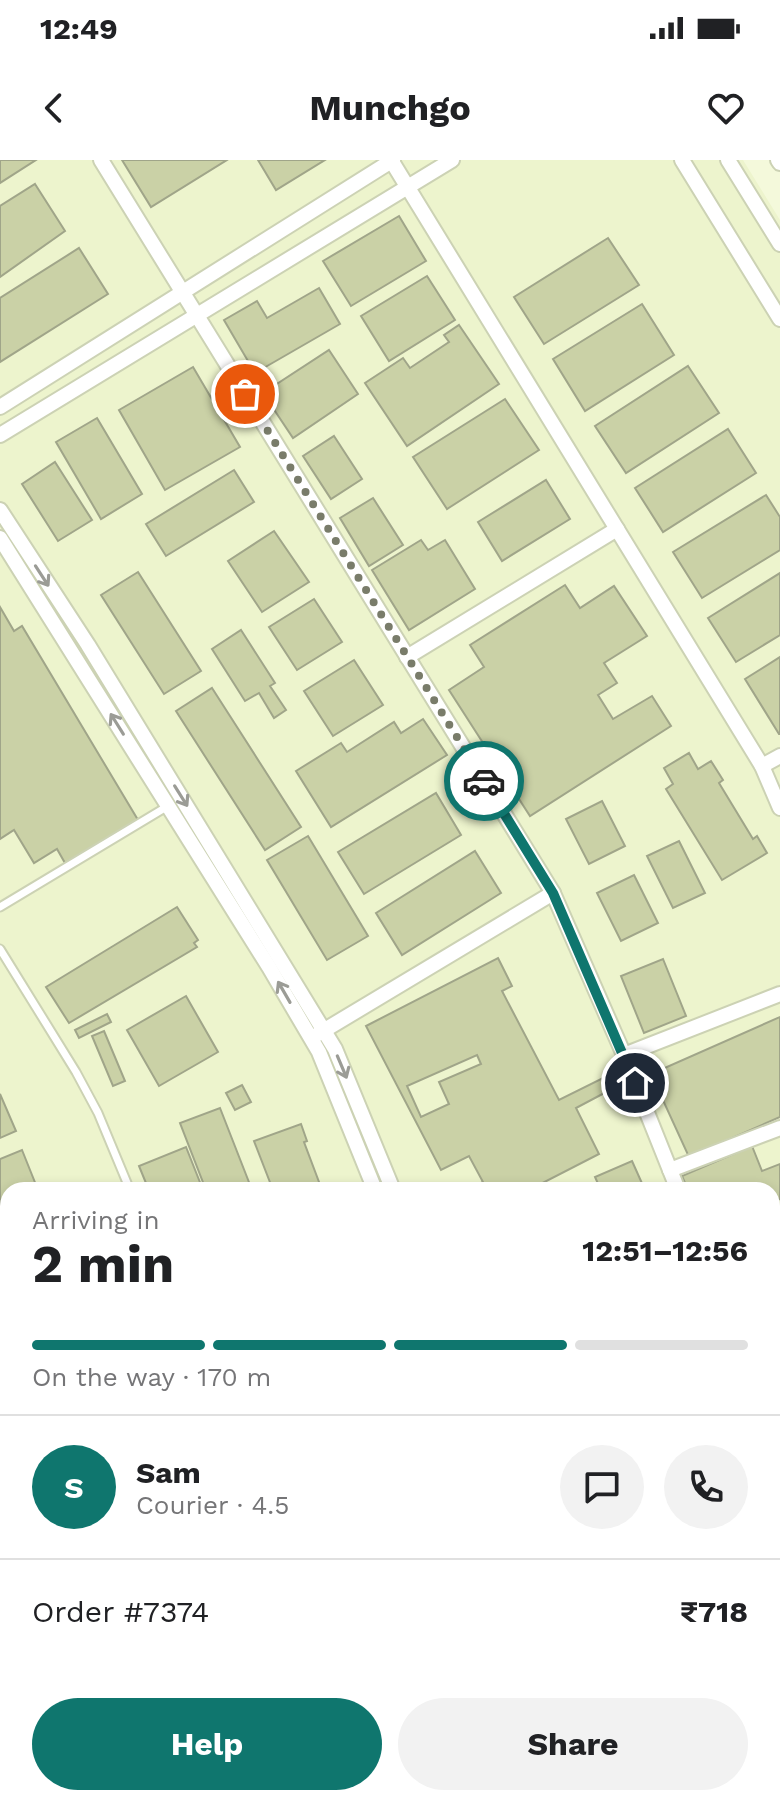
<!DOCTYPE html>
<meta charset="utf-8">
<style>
:root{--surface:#fff;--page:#f2f2f2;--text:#202124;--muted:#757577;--line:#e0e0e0;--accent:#0f766e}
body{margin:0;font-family:"Work Sans",sans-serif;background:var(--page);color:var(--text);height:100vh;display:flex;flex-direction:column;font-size:30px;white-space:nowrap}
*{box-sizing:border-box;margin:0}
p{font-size:26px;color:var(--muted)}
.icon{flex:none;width:44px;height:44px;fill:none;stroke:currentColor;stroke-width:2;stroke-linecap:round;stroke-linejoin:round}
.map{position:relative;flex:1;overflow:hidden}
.sheet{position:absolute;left:0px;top:1022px;width:780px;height:624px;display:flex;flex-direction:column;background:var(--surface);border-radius:24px 24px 0 0;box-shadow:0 4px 12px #0003}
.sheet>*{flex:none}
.pin{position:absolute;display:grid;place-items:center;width:68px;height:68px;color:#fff;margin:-34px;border:4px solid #fff;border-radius:50%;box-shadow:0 2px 8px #0007}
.courier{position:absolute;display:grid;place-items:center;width:80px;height:80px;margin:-40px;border:6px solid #0f766e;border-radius:50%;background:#fff;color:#222;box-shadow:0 2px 10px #0007}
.overview em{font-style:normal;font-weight:700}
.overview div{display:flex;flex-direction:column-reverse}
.overview{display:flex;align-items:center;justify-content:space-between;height:136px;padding:0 32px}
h1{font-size:52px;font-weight:700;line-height:60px}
.bar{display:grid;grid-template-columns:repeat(4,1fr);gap:12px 8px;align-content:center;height:96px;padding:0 32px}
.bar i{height:10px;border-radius:6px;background:var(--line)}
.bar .current{background:var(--accent)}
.bar p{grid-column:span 4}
.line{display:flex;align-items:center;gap:20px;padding:0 32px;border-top:2px solid var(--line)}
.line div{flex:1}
.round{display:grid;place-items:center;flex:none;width:84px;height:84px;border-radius:42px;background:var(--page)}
.action{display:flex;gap:16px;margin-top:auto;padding:16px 32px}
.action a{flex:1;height:92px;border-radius:48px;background:var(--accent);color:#fff;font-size:32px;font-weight:700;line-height:92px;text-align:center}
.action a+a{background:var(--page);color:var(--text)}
.status{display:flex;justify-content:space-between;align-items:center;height:56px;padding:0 40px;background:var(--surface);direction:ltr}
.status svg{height:22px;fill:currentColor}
header{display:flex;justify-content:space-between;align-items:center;height:104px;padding:0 32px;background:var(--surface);font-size:36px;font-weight:700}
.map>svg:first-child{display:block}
</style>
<div class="status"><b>12:49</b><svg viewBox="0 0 49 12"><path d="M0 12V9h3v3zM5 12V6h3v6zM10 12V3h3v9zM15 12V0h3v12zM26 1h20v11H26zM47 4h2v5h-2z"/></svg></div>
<header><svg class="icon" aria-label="back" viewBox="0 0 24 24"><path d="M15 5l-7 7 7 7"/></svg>Munchgo<svg class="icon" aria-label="heart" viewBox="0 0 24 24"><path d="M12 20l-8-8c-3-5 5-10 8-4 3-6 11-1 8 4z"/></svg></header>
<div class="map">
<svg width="780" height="1646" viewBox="0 0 780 1646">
<rect width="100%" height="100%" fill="#f4f9db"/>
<!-- built -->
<path fill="#edf4cd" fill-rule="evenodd" d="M0,0H743L780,60V1646H0ZM8,1030H772V1638H8Z"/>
<!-- building -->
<g fill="#cad1a6" stroke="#a0a589" stroke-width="2" fill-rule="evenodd">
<polygon points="0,0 36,0 0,23"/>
<polygon points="122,0 227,0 151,47"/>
<polygon points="258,0 325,0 276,30"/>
<polygon points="35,24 65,71 0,117 0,46"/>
<polygon points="399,56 426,101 351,146 323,101"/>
<polygon points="608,78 639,125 544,184 514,137"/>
<polygon points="79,88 108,134 0,202 0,138"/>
<polygon points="427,116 455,160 389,201 361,156"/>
<polygon points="319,128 340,164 255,213 224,160 257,141 267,158"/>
<polygon points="642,144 674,195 585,251 553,199"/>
<polygon points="459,165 499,224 407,286 365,223 403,198 410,208 449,182 444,175"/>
<polygon points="329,190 358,234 293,278 263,233"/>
<polygon points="688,206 719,253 626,313 595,266"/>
<polygon points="193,207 240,287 165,330 119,250"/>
<polygon points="505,239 539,290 447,349 413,297"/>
<polygon points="97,258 142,334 101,359 56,282"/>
<polygon points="728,269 756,313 663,372 635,328"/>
<polygon points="334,276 362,319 331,339 303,296"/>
<polygon points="55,302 92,360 58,381 22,324"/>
<polygon points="234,310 254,342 166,396 146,364"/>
<polygon points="546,320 570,359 502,401 478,362"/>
<polygon points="766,335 780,357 780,390 702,438 673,392"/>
<polygon points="373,338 403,385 369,406 340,358"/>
<polygon points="274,371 309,422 262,452 228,401"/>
<polygon points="421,380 428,390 445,380 475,429 409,470 372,410"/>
<polygon points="138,412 201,511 164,534 101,435"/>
<polygon points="780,413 780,475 736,502 708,458"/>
<polygon points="565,425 580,448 614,426 647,476 604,503 617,523 598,535 613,559 652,536 671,566 530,656 449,530 484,507 470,485"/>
<polygon points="314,439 342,482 297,510 269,467"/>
<polygon points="0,447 14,471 22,466 138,660 65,703 57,689 34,703 14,670 0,679"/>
<polygon points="241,470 275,523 270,526 286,550 274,558 259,533 245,541 212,489"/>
<polygon points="780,497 780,574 779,574 745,519"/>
<polygon points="354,500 383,545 333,576 304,531"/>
<polygon points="212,528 301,667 265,690 176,551"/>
<polygon points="423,559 447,595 331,667 296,611 341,583 347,592 394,562 401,573"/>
<polygon points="689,593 698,609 711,601 723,620 719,623 753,679 757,676 767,693 722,720 666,629 673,624 664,608"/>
<polygon points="436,633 461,675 364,734 338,692"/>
<polygon points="602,641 625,686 589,704 566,659"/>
<polygon points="308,676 368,776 327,800 267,700"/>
<polygon points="679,681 705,733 673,748 647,696"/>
<polygon points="475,691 501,733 402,795 376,753"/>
<polygon points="634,715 658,763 621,781 597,733"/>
<polygon points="177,747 198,780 194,783 197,787 69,863 46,827"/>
<path d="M498,798L512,826L502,831L559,940L603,918L610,930L576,948L599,994L529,1030H467L483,1022L469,996L441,1010L366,866ZM477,895L481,904L439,922L449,944L421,957L407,926Z"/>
<polygon points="663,799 686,856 644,873 621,816"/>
<polygon points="186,836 218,892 159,926 127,870"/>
<polygon points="107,854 111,862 79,878 75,870"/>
<polygon points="780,857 780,957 689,997 651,914"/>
<polygon points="104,871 125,921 113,926 92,876"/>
<polygon points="242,925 251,942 235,950 226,933"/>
<polygon points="0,934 16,971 0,978"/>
<polygon points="220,948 252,1030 206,1030 180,963"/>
<polygon points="301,964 307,981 304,982 322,1030 273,1030 254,981"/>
<polygon points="752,986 762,1011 780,1004 780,1039 775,1041 780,1058 772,1062 772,1030 688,1030 682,1016"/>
<polygon points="186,987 203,1030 143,1030 148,1028 139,1006"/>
<polygon points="22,990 38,1030 8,1030 8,1056 0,1059 0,999"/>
<polygon points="632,1001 645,1030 595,1030 600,1028 595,1017"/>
<polygon points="780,1083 780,1177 772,1181 772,1086"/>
<polygon points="780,1302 780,1404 772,1407 772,1305"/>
<polygon points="772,1487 780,1506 780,1531 772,1534"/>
<polygon points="8,1505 8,1590 0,1591 0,1506"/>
<polygon points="228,1638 286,1638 287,1640 273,1646 231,1646"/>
<polygon points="486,1638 583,1638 586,1646 490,1646"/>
<polygon points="688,1638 719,1638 719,1639 703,1646 682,1646 680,1642"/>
</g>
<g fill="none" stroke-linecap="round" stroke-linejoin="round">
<defs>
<g id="service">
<polyline points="0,747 168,646"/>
<polyline points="0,789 76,912 98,953 130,1030"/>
<polyline points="0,1192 8,1211"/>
<polyline points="0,1352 8,1351"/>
<polyline points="0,1607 8,1606"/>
<polyline points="145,1638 154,1646"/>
<polyline points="186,1638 189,1646"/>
<polyline points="35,1646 47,1638"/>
</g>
<g id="minor">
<polyline points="101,0 553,733 624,895 678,1030"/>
<polyline points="391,0 762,606 780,648"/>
<polyline points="682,0 780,159"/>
<polyline points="728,0 780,84"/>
<polyline points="778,0 780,3"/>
<polyline points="0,247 393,0"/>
<polyline points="0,275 452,0"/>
<polyline points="0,350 88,485 324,871 335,889 393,1030"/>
<polyline points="0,378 269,807 319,892 375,1030"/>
<polyline points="407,497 617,369"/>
<polyline points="762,606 780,596"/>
<polyline points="318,874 553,733"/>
<polyline points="624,895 780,834"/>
<polyline points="670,1010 780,968"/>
<polyline points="772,1076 780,1072"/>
<polyline points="772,1197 780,1194"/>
<polyline points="772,1276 780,1273"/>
<polyline points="772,1420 780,1416"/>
<polyline points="772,1546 780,1543"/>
<polyline points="624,1638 627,1646"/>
<polyline points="645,1638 648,1646"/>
<polyline points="757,1638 760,1646"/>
</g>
</defs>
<!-- service casing -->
<use href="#service" stroke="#ccd2b4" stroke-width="11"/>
<!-- minor casing -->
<use href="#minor" stroke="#ccd2b4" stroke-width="18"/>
<!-- service -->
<use href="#service" stroke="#fff" stroke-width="7"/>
<!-- minor -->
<use href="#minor" stroke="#fff" stroke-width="14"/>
</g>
<!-- one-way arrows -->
<defs><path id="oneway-shaft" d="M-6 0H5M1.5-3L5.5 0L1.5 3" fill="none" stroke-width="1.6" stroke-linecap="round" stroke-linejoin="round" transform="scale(2)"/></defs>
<g stroke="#9b9c96">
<use href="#oneway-shaft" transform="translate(42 416) rotate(57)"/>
<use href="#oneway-shaft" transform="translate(117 564) rotate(-122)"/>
<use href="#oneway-shaft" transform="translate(181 636) rotate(58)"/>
<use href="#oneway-shaft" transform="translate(284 832) rotate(-120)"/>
<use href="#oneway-shaft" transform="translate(342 907) rotate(67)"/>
</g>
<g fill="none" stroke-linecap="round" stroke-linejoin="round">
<!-- done -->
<polyline stroke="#797c6a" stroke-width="8" stroke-dasharray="0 14.4" points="245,234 484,621"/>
<!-- route -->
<polyline stroke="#0f766e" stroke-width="10" points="484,621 553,733 635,923"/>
</g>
</svg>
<div class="pin" style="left:245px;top:234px;background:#ea580c"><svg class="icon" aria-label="bag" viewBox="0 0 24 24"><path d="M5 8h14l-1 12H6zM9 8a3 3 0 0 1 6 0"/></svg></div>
<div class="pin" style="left:635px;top:923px;background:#1f2937"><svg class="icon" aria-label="home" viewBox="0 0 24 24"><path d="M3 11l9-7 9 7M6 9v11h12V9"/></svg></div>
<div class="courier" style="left:484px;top:621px"><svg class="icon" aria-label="car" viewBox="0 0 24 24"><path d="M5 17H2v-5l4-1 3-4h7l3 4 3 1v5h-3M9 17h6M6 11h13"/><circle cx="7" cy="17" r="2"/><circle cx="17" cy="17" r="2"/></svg></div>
<section class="sheet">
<div class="overview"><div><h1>2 min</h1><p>Arriving in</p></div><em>12:51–12:56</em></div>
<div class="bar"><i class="current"></i><i class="current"></i><i class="current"></i><i></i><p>On the way · 170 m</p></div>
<div class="line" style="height:144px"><b class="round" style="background:var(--accent);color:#fff">S</b><div><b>Sam</b><p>Courier · 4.5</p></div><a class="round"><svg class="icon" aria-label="chat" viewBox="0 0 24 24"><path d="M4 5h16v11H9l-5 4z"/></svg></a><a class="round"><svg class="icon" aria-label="phone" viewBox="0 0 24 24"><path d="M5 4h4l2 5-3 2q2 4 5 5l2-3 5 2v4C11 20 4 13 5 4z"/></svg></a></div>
<div class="line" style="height:104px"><div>Order #7374</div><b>₹718</b></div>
<div class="action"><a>Help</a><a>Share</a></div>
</section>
</div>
